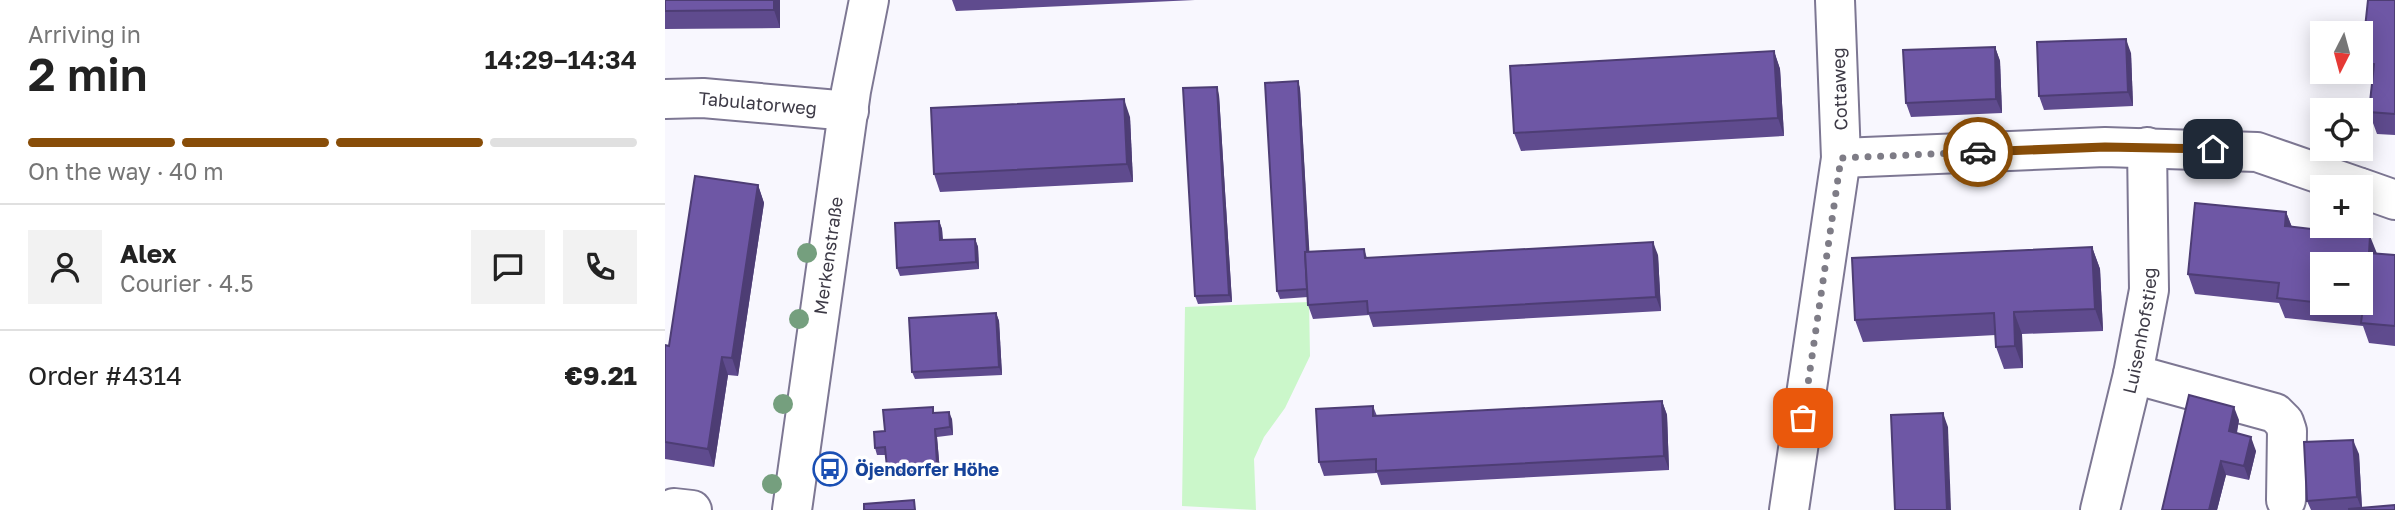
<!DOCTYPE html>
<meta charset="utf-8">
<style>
:root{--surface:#fff;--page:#f2f2f2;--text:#222;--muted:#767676;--line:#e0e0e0;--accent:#884d08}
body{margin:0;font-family:"Golos Text",sans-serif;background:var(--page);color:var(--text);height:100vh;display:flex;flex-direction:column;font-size:26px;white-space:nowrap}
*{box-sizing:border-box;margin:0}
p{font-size:23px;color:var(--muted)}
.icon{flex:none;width:38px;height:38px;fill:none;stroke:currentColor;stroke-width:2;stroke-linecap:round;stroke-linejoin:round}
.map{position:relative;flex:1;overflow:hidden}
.details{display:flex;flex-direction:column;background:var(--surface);width:665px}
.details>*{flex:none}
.needle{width:46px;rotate:186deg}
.tools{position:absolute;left:1645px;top:21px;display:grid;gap:14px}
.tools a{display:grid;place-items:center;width:63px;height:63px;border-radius:0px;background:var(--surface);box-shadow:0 4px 18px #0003;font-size:35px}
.pin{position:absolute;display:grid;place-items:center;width:60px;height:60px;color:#fff;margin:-30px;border-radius:14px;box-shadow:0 4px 10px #0006}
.courier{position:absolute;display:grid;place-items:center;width:70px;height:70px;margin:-35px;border:5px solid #884d08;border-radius:50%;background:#fff;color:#222;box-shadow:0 2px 9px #0007}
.head em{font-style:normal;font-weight:600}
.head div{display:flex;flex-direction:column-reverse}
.head{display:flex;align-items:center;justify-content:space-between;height:119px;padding:0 28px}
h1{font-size:46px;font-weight:600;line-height:52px}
.bar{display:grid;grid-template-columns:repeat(4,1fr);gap:10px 7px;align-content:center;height:84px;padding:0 28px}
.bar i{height:9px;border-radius:5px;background:var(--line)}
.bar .on{background:var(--accent)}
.bar p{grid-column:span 4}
.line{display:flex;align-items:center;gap:18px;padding:0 28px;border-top:2px solid var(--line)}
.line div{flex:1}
.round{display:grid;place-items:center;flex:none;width:74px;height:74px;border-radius:0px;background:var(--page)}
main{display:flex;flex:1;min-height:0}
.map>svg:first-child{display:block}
</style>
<main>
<section class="details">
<div class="head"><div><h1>2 min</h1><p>Arriving in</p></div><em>14:29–14:34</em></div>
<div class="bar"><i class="on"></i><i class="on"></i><i class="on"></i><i></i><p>On the way · 40 m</p></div>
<div class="line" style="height:126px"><a class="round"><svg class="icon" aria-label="person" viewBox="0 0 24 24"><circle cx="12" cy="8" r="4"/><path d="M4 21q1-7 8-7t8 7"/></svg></a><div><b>Alex</b><p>Courier · 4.5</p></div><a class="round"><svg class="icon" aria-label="chat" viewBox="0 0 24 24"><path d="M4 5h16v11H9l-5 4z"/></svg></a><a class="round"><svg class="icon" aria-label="phone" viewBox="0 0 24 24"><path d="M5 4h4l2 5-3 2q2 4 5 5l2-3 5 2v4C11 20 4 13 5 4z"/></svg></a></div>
<div class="line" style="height:91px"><div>Order #4314</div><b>€9.21</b></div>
</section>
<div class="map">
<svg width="1730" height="510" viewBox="0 0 1730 510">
<rect width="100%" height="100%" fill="#f8f7fe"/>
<!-- green -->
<polygon fill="#cbf7ca" points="644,302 645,356 620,408 599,437 589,459 591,510 517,506 520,307"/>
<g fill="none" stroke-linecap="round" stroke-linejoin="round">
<defs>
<g id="minor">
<path id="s1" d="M0,99L38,98L184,111"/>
<polyline points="1176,158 1440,147 1592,152 1693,187"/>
<polyline points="1696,188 1730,200"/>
<polyline points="1468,374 1610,413 1619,422 1622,431 1621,500"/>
<polyline points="9,508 27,510"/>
<path id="s2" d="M127,510L186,91L204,0"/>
<polyline points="1124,510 1176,158 1170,0"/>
<path id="s3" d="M1435,510L1468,374L1484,290L1482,147"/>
</g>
</defs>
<!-- minor casing -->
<use href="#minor" stroke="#7d7793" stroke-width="42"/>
<!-- minor -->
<use href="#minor" stroke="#fff" stroke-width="38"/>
</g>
<!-- trees -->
<g fill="#759f7e">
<circle cx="142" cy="253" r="10"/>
<circle cx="134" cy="319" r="10"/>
<circle cx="118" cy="404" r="10"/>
<circle cx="107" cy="484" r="10"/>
</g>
<!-- wall -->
<g fill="#5f4b8e">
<polygon points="0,0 115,0 115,28 0,29"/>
<polygon points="287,0 530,0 291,11"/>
<polygon points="1730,0 1730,135 1712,134 1704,112 1707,77 1702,63 1705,42 1700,28"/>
<polygon points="1330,47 1335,61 1337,113 1246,117 1241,103"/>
<polygon points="1109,51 1115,69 1119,136 856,151 849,133"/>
<polygon points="1466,53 1468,106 1379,110 1374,96"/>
<polygon points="633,81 635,89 644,252 699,249 702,258 993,255 996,311 708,327 704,315 648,319 643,305 643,297 615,299 612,291"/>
<polygon points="554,95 567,302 533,304 530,296"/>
<polygon points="465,117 468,182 275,192 269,174"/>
<polygon points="93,185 99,203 73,376 63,375 49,467 0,459 0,345 4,346"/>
<polygon points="1621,212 1627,227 1712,254 1730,255 1730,346 1704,343 1698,326 1620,318 1614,303 1530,294 1523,274"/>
<polygon points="274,221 277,229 278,240 310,239 313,247 314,269 235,276 232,268"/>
<polygon points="1427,247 1435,269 1438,331 1357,334 1358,368 1339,369 1331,347 1331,335 1198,342 1190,320"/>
<polygon points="331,313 334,321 337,375 250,379 247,372"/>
<polygon points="997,401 1002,415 1004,470 716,485 712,473 659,476 654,462 708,406 712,416"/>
<polygon points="270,412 287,419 288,435 272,437 275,472 225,475 222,468 221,455 212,455 210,448 220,431"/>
<polygon points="1574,420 1572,433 1591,451 1584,480 1561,475 1552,510 1497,510"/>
<polygon points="1694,454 1697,508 1730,510 1646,510 1642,501"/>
</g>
<!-- shaded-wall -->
<g fill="#4d3d74">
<polygon points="109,0 115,0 115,28 109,10"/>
<polygon points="1461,39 1466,53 1468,106 1463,92"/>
<polygon points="1330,47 1335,61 1337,113 1331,99"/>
<polygon points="1109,51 1115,69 1119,136 1113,118"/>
<polygon points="633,81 635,89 647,297 644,289"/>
<polygon points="552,87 554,95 567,302 564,295"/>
<polygon points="459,99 465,117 468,182 462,164"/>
<polygon points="93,185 99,203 73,376 67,358"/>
<polygon points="1621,212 1629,233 1620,226"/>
<polygon points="274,221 277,229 278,247 275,240"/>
<polygon points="1705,236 1713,256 1704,253"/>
<polygon points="310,239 313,247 314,269 311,262"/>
<polygon points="988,242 993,255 996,311 991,297"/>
<polygon points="1427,247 1435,269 1438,331 1430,309"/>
<polygon points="1349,312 1357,334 1358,368 1350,346"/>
<polygon points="331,313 334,321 337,375 334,367"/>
<polygon points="57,357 63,375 49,467 43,449"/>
<polygon points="997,401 1002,415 1004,470 999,456"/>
<polygon points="1569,407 1574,420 1569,445 1564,431"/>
<polygon points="284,412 287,419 288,435 285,427"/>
<polygon points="1278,413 1283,427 1286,510 1282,510"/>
<polygon points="270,429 272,437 275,472 272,464"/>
<polygon points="1586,437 1591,451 1584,480 1579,466"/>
<polygon points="1688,440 1694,454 1697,510 1692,497"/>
<polygon points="1556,461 1561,475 1552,510 1544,510"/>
</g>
<!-- building -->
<g fill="#6e57a5" stroke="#4d3d74" stroke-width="2">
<polygon points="0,0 109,0 109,10 0,11"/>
<polygon points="1703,0 1730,0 1730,114 1704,112 1709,64 1702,63 1706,29 1700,28"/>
<polygon points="1461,39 1463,92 1374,96 1372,42"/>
<polygon points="1330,47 1331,99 1241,103 1238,50"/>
<polygon points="1109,51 1113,118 849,133 845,66"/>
<polygon points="633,81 642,252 640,252 642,289 612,291 600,83"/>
<polygon points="552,87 564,295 530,296 518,88"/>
<polygon points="459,99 462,164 269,174 266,108"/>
<polygon points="30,176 93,185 67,358 57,357 43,449 0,442 0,345 4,346"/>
<polygon points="1530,203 1621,212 1620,226 1705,236 1704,253 1730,255 1730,326 1696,323 1698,307 1658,303 1696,303 1696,264 1657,264 1657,303 1612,298 1614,283 1523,274"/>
<polygon points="274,221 275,240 310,239 311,262 232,268 230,223"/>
<polygon points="988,242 991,297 703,313 702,301 643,305 640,252 699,249 700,258"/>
<polygon points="1427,247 1430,309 1349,312 1350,346 1331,347 1329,313 1190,320 1187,258"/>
<polygon points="331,313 334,367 247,372 244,318"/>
<polygon points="1524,395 1569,407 1564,431 1586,437 1579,466 1556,461 1544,510 1497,510"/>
<polygon points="997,401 999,456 711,471 711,459 654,462 651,409 708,406 708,416"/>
<polygon points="268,407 268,413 284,412 285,427 270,429 272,464 222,468 220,447 210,448 209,432 220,431 218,410"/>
<polygon points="1278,413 1282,510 1230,510 1226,415"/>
<polygon points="1688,440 1692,497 1642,501 1639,442"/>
<polygon points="249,500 250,510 199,510 199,504"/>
<polygon points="1730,505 1730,510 1684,510 1684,509"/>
</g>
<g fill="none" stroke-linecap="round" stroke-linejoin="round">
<!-- done -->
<polyline stroke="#7e7c86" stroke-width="7" stroke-dasharray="0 12.6" points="1138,418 1176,158 1313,152"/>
<!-- route -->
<polyline stroke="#884d08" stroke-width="9" points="1313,152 1440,147 1548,149"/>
</g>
<!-- icons -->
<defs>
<symbol id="bus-ring" viewBox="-11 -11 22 22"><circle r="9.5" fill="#fff" stroke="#1a4fb4" stroke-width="1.5"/><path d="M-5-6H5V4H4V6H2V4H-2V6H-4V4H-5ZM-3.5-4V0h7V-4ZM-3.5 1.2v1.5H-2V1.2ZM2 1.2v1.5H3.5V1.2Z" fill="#1a4fb4"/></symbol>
</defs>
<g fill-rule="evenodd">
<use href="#bus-ring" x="146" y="450" width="38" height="38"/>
</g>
<g text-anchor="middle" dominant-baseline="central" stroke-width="7" stroke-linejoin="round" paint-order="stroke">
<!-- street labels -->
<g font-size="18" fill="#3d3a46" stroke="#fff">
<text transform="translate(1174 89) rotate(-92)">Cottaweg</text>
<text stroke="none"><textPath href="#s1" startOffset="93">Tabulatorweg</textPath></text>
<text stroke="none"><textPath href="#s2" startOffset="257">Merkenstraße</textPath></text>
<text stroke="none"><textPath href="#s3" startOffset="184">Luisenhofstieg</textPath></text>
</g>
<!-- transit labels -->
<g font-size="18" font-weight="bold" fill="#164399" stroke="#fff" text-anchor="start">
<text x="190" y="469">Öjendorfer Höhe</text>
</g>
</g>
</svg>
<div class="tools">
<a><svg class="needle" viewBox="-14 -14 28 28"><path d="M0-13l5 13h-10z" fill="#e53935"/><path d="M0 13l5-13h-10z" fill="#767676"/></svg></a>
<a><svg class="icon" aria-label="locate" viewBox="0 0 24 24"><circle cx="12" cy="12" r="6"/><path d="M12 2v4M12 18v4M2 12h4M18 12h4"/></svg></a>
<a>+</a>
<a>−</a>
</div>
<div class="pin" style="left:1138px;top:418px;background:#ea580c"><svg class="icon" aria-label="bag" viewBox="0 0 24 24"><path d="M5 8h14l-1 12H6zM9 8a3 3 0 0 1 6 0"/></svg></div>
<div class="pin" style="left:1548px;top:149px;background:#1f2937"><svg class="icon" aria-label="home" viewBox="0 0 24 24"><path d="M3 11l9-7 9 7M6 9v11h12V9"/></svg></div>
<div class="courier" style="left:1313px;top:152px"><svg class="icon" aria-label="car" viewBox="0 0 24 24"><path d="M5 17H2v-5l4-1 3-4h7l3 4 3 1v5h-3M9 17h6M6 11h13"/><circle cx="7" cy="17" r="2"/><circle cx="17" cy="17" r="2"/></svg></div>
</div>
</main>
